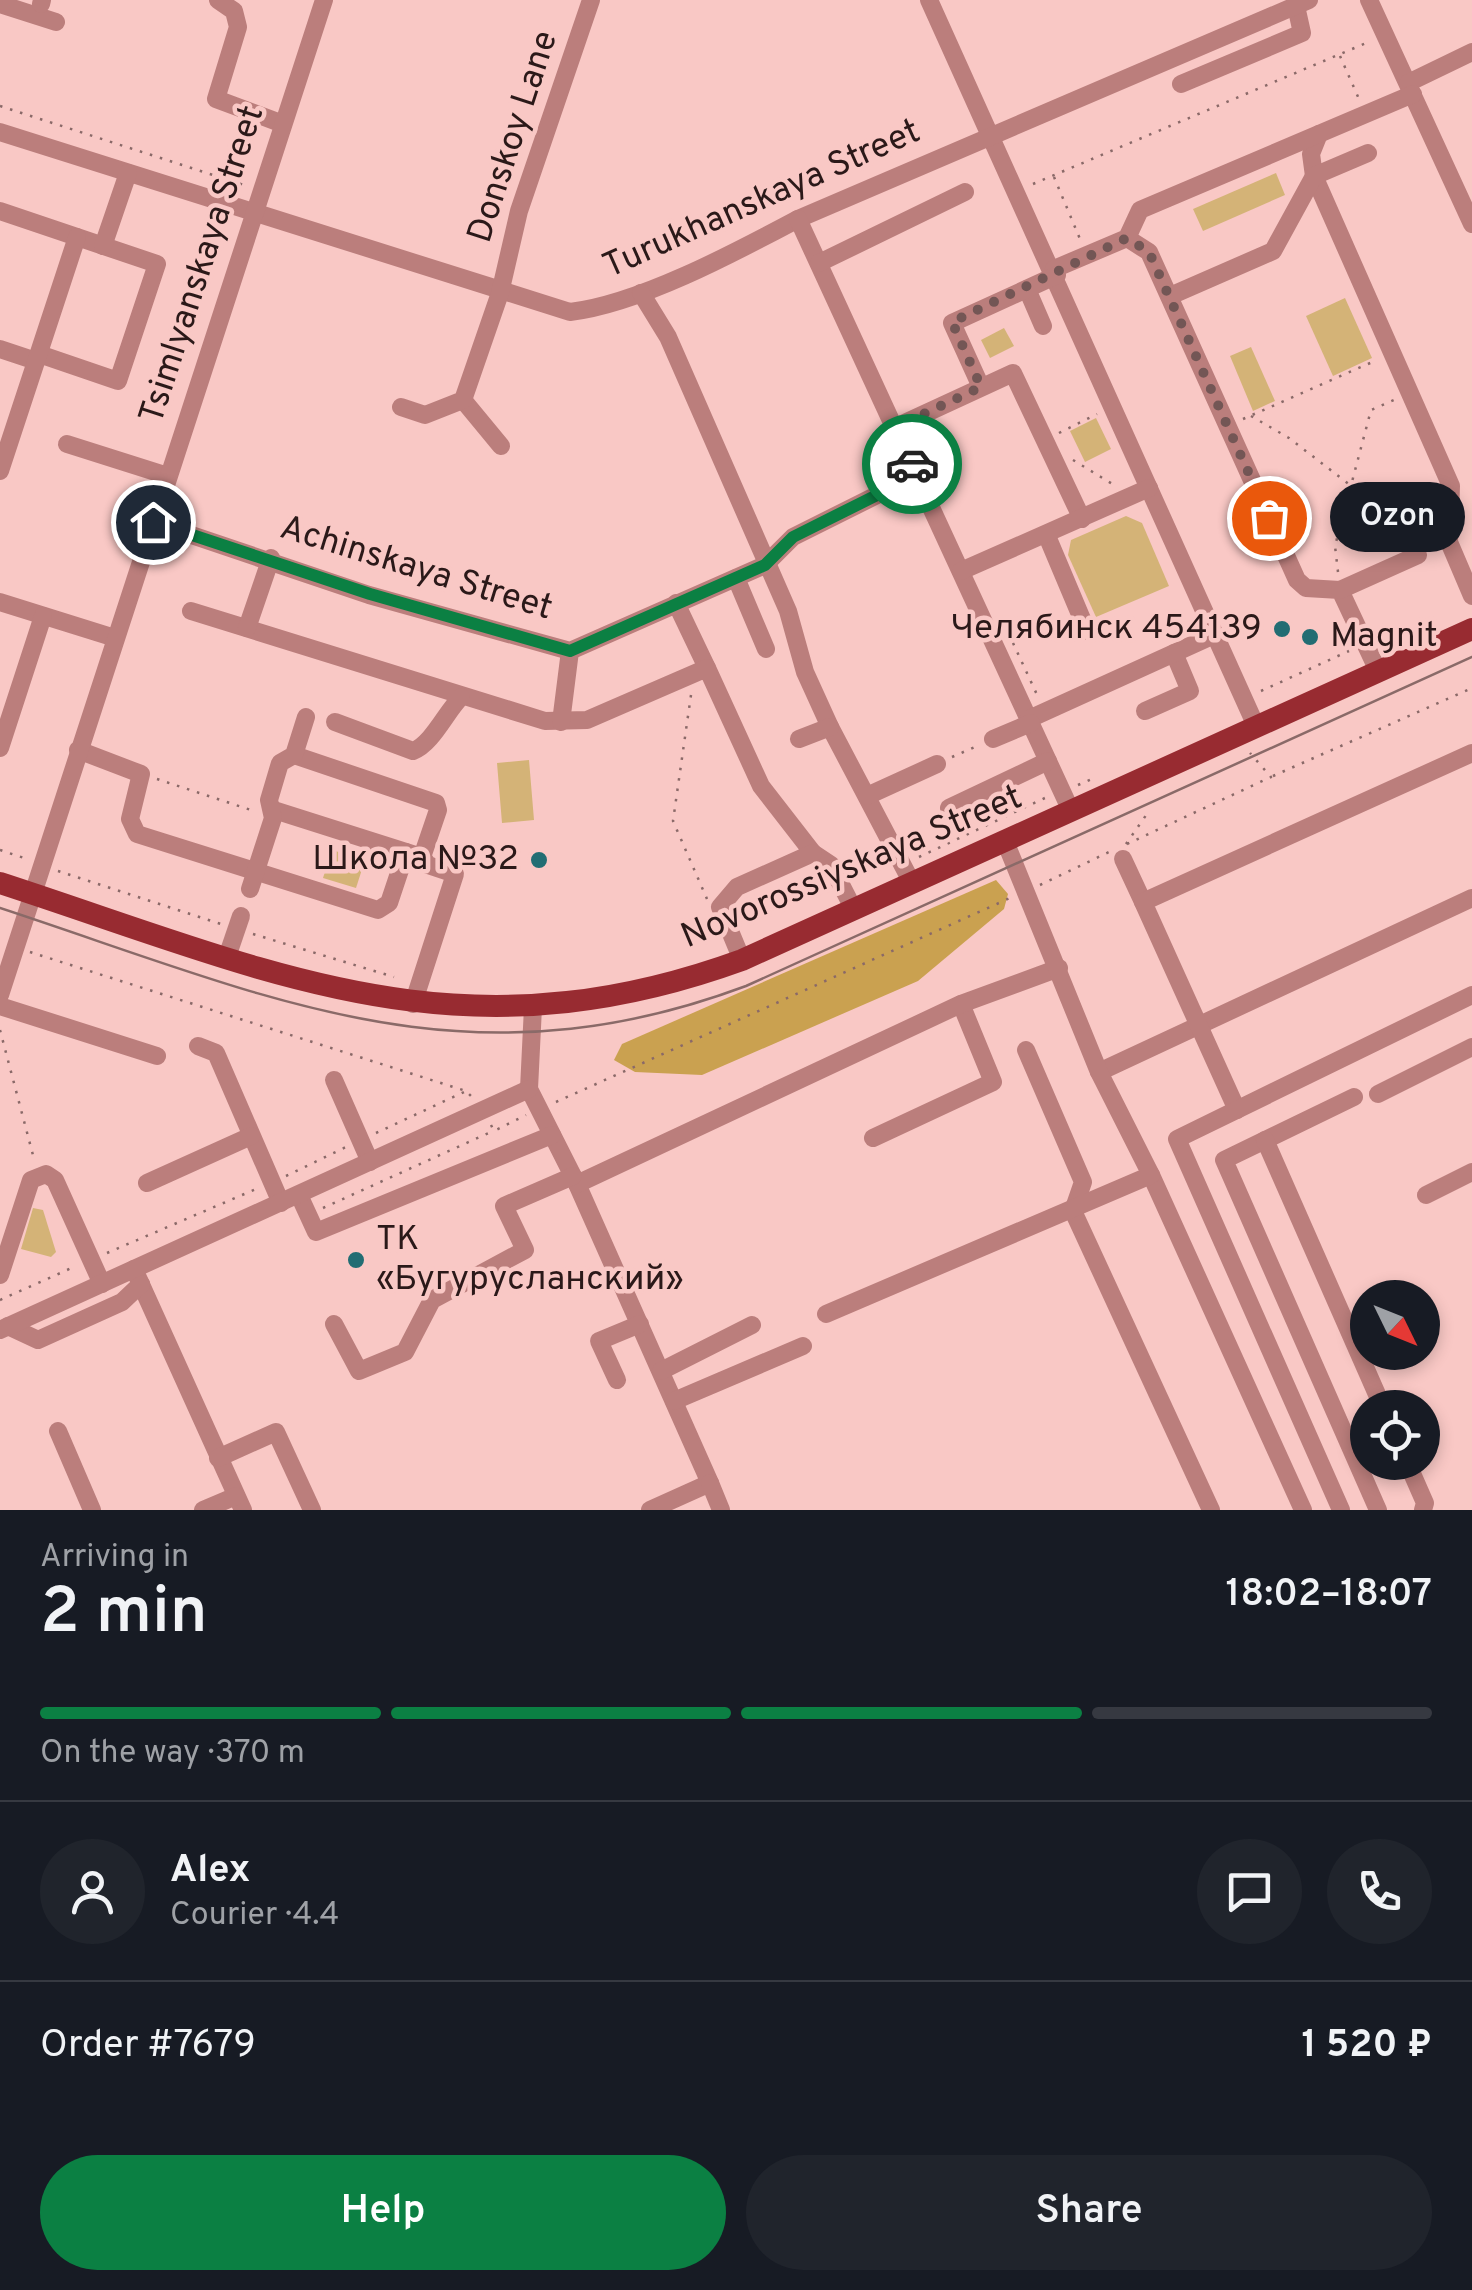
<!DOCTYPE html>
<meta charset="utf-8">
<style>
:root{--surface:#171b24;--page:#20242c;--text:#f1f3f6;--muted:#9ea1a6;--line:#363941;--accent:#0b8043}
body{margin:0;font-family:Overpass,sans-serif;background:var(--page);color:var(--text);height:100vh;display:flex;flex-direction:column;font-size:38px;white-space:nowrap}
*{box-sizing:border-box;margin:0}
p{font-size:32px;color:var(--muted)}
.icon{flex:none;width:55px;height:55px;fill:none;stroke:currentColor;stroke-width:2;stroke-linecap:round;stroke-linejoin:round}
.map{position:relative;height:1510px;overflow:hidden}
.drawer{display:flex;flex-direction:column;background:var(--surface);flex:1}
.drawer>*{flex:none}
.needle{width:65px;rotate:133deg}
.tools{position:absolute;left:1350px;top:1280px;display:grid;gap:20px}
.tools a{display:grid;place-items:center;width:90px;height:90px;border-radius:50%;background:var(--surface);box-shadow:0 5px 15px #0003;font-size:50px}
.pin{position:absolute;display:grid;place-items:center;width:85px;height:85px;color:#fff;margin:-42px;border:5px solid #fff;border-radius:50%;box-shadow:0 2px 10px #0007}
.courier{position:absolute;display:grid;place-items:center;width:100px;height:100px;margin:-50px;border:8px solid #0b8043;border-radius:50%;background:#fff;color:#222;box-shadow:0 2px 12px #0007}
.bubble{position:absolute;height:70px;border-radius:35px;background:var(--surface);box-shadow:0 5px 15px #0003;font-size:32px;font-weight:600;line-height:70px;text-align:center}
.headline em{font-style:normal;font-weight:600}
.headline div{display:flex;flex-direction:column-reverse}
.headline{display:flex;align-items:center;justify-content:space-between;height:170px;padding:0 40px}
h1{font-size:65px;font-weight:600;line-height:75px}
.bar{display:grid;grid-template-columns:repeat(4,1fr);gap:15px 10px;align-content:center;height:120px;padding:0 40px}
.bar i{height:12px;border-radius:8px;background:var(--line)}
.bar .selected{background:var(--accent)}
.bar p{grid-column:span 4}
.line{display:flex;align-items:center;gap:25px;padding:0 40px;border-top:2px solid var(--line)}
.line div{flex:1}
.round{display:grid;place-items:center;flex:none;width:105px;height:105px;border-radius:52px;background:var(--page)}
.button{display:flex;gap:20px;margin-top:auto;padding:20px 40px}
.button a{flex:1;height:115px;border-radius:60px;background:var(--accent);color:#fff;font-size:40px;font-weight:600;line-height:115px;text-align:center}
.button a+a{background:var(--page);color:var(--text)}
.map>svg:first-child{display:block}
</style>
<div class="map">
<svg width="1472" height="1510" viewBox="0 0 1472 1510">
<rect width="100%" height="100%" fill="#f9c8c5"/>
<!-- green -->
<g fill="#d4b377">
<polygon points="1276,173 1285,195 1203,231 1193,209"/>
<polygon points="1345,298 1372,358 1333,376 1306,316"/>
<polygon points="1004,328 1014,346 990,358 981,340"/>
<polygon points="1251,347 1275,401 1253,411 1230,356"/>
<polygon points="1096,418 1111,449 1085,462 1070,431"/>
<polygon points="1126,516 1142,523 1169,586 1096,617 1068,555 1071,540"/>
<polygon points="529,760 534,820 502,823 497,763"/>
<polygon points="332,850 365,860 356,888 323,878"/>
<polygon points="33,1208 43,1210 56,1252 51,1257 21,1249"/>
</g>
<!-- forest -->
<polygon fill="#caa150" points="996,880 1008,894 1004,909 918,981 702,1075 635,1072 614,1060 622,1044"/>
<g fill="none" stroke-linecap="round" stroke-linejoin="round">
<!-- path -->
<g stroke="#8a6968" stroke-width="2.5" stroke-dasharray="2.5 8" stroke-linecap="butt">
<polyline points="1340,56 1359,99"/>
<polyline points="0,106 247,186"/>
<polyline points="1054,177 1080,239"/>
<polyline points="1033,184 1371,41"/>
<polyline points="1251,416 1289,438 1389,515"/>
<polyline points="1243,419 1377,360"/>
<polyline points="1059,433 1097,414"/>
<polyline points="1073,460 1114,485"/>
<polyline points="1338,572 1335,546 1371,410 1394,400"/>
<polyline points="1013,643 1039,699"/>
<polyline points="1261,691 1349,651"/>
<polyline points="691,695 673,821 707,899"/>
<polyline points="952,757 977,746"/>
<polyline points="1273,776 1472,688"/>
<polyline points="157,779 254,811"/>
<polyline points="1078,785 1094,778"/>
<polyline points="1126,844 1149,811"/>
<polyline points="1127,844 1271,777 1250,753"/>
<polyline points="0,850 27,859"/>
<polyline points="919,857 1047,797"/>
<polyline points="58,871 221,924"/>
<polyline points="1040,885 1109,852"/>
<polyline points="253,934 394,977"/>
<polyline points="30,952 466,1091 473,1098"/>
<polyline points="0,1030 34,1159"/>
<polyline points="556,1102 1010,898"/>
<polyline points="491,1125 494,1131 526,1115"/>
<polyline points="376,1133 464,1092"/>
<polyline points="286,1176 346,1147"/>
<polyline points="323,1208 493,1131"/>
<polyline points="107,1253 256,1189"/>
<polyline points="0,1300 76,1266"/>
</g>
<!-- minor -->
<g stroke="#bb7e7c" stroke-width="18">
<polyline points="218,0 234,11 238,27 216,99 283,124"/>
<polyline points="929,0 1256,726"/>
<polyline points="1369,0 1472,224"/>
<polyline points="0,4 56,22"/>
<polyline points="41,4 42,0"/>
<polyline points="1408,83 1472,52"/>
<polyline points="1181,84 1302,33 1296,6"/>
<path d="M0,132L570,312C639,304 736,252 798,219L1309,0"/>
<polyline points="1319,134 1311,154 1314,176 1451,486 1449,542 1472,596"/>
<polyline points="0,211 157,264 118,381 39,354"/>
<polyline points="798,219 1071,811"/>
<polyline points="1127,238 1149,252 1297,580 1306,588 1340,590 1378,671"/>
<polyline points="103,246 128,173"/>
<polyline points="819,263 965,192"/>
<polyline points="1054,269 1127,238 1140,210 1413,94"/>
<polyline points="1027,289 1043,326"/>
<polyline points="641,293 668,337 788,611 805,672 830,727 912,883"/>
<polyline points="1170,296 1273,251 1314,176 1368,153"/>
<polyline points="0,349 36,361"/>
<polyline points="981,387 952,323 1057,275"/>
<polyline points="463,400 501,446"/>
<polyline points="401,407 425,415 463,400 500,293 519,211 591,0"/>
<polyline points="896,427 1013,373 1082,519"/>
<polyline points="67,444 168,476"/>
<polyline points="0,471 77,237"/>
<polyline points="153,522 369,595 570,651 765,565 793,537 917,475"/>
<polyline points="1047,536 1087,631"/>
<polyline points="961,571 1149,488"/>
<polyline points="736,578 766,649"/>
<polyline points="1340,590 1418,555"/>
<polyline points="0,602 115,638"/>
<polyline points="676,603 707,668"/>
<polyline points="191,611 545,721 587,720 707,668 761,786 813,853 831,865 854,910"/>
<polyline points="247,628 271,558"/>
<polyline points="1145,711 1190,691 1174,653"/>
<polyline points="1029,719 1214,635"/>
<path d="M335,722L413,751C432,744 446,712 461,697"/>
<polyline points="561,722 570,651"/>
<polyline points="799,739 830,727"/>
<polyline points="993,739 1031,723"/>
<polyline points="0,748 43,616"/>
<polyline points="78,750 141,774 130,819 137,834 378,910 389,903 406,852"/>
<polyline points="294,755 436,803 438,810 422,857"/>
<polyline points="867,796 937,764"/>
<polyline points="949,808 1048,761"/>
<polyline points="274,810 422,857 428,865 455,874 413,1004"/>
<polyline points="1123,859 1143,902"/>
<polyline points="250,889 273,818 269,800 280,763 294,755 306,717"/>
<polyline points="227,957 241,916"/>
<polyline points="742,960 720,907 737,887 813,853"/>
<polyline points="0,995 324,0"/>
<polyline points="0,1006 157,1056"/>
<polyline points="533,1007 529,1089 577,1184 710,1483 650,1510"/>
<polyline points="198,1046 216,1053 281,1203"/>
<polyline points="1026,1050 1083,1182 1073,1211 1211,1510"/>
<polyline points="1099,1072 1472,898"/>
<polyline points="334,1080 370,1162"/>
<polyline points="1378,1094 1472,1047"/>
<polyline points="1354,1097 1224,1160 1378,1510"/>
<polyline points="1237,1110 1143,902 1472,753"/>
<polyline points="873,1138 993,1082 961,1004"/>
<polyline points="1265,1140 1383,1408"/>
<polyline points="1151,1175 1303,1510"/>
<polyline points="147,1183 251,1136"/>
<polyline points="577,1184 961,1004 1059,968"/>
<polyline points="299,1195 316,1232 552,1135"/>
<polyline points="1426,1195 1472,1172"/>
<polyline points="134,1269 243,1510"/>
<polyline points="0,1275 31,1180 46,1174 55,1180 102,1284"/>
<polyline points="826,1314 1151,1175 1099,1072 1005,841"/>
<polyline points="334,1324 359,1371 405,1352 432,1300 525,1250 504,1206 573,1176"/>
<polyline points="8,1326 38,1340 122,1302 141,1284"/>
<polyline points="0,1330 529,1089"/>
<polyline points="661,1371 752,1325"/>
<polyline points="617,1380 599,1341 640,1324"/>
<polyline points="674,1401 803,1346"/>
<polyline points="58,1431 92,1510"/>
<polyline points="218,1458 276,1432 312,1510"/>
<polyline points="1407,1462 1425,1503 1423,1510"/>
<polyline points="710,1483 721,1510"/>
<polyline points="203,1510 236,1496"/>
<polyline points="1341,1510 1177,1139 1472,995"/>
</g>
<!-- major -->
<path stroke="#982b31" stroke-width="22" d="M0,883C270,971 456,1064 742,960L1472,629"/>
<!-- tram -->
<path stroke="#8a6a68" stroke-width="2.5" d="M0,908C268,996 462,1092 746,986L1472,657"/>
</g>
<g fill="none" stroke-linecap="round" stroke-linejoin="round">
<!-- done -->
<polyline stroke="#735655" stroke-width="10" stroke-dasharray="0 18" points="912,464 896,427 981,387 952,322 1127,238 1149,252 1269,518"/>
<!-- route -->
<polyline stroke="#0b8043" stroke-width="12" points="153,522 370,594 570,651 765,565 793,537 917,475 912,464"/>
</g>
<!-- markers -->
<g fill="#226d73" stroke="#f9c8c5" stroke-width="4">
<circle cx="1282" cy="629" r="10"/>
<circle cx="1310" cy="637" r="10"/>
<circle cx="539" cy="860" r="10"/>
<circle cx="356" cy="1260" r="10"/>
</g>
<g text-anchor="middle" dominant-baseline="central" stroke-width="9" stroke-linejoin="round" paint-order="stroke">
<!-- street labels -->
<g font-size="35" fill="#2b1919" stroke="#f9c8c5">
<text transform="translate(514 137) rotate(-72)">Donskoy Lane</text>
<text transform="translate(762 200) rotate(-24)">Turukhanskaya Street</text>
<text transform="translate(203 265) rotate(-72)">Tsimlyanskaya Street</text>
<text transform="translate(416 569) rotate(17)">Achinskaya Street</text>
<text transform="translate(852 868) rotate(-23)">Novorossiyskaya Street</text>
</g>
<!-- poi labels -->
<g font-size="35" fill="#2b1919" stroke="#f9c8c5" text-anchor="end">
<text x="1262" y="629">Челябинск 454139</text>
<text x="1330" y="637" text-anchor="start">Magnit</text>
<text x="519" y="860">Школа №32</text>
<text x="376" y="1240" text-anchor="start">ТК<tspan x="376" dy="40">«Бугурусланский»</tspan></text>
</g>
</g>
</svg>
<div class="tools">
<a><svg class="needle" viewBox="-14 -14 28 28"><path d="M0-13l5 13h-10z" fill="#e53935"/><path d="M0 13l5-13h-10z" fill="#9ea1a6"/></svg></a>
<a><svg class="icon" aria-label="locate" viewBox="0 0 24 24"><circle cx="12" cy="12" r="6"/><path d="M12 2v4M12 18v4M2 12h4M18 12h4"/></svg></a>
</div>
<div class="pin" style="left:1269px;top:518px;background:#ea580c"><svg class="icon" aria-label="bag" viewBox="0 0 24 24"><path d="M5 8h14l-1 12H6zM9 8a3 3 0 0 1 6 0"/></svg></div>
<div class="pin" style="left:153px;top:522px;background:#1f2937"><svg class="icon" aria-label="home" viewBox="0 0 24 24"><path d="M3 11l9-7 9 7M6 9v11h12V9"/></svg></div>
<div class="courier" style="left:912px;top:464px"><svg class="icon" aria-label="car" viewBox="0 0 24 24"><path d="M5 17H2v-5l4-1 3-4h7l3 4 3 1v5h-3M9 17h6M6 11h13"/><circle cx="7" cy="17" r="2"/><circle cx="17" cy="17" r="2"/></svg></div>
<div class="bubble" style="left:1330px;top:482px;width:135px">Ozon</div>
</div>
<section class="drawer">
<div class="headline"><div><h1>2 min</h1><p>Arriving in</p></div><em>18:02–18:07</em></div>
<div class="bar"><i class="selected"></i><i class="selected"></i><i class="selected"></i><i></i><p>On the way · 370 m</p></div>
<div class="line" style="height:180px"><a class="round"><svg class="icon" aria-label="person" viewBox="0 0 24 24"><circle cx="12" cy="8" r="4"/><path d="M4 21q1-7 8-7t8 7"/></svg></a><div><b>Alex</b><p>Courier · 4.4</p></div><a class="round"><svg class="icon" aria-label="chat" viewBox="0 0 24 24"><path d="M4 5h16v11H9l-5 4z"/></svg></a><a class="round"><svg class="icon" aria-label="phone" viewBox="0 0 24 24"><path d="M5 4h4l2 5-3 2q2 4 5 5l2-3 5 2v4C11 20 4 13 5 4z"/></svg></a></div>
<div class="line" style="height:130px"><div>Order #7679</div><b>1 520 ₽</b></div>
<div class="button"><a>Help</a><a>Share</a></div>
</section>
